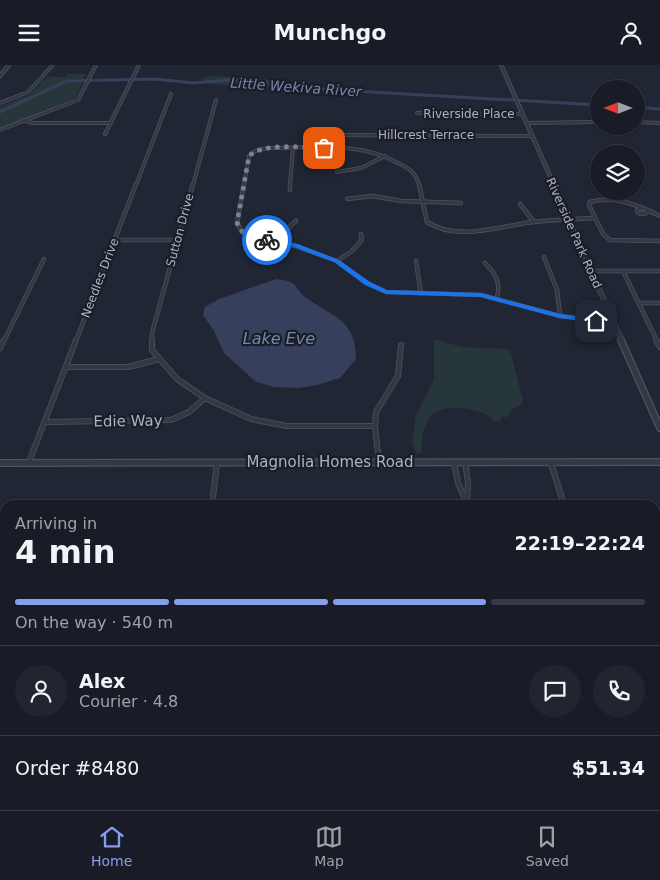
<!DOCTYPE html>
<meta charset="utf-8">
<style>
:root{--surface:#191c27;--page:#22252f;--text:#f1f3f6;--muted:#9fa1a7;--line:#373a44;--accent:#879eef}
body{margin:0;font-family:"DejaVu Sans",sans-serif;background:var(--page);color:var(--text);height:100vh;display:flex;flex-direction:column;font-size:19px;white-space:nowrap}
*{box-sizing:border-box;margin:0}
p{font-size:16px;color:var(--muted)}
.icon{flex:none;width:28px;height:28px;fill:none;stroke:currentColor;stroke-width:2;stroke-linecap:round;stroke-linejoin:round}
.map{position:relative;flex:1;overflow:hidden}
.drawer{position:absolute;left:0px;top:435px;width:660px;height:310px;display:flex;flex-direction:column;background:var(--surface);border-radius:15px 15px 0 0;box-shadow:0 1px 4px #0004,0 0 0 1px var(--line)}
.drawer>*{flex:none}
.needle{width:32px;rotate:270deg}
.fabs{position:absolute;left:590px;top:15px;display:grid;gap:10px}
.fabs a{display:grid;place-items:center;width:55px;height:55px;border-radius:50%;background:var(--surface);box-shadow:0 1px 4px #0004,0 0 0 1px var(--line);font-size:25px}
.pin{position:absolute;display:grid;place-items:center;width:42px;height:42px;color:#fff;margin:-21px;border-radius:10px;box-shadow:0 2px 8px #0006}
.courier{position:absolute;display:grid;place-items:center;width:50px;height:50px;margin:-25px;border:4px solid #1a73e8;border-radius:50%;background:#fff;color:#222;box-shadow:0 1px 6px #0007}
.summary em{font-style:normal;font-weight:800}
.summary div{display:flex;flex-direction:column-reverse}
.summary{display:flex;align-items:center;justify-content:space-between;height:85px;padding:0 15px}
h1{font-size:32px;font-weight:800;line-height:38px}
.bar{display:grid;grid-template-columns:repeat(4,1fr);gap:8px 5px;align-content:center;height:60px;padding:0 15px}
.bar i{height:6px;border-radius:4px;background:var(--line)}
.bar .active{background:var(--accent)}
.bar p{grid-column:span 4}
.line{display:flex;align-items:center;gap:12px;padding:0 15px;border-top:1px solid var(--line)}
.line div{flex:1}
.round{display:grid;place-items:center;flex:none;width:52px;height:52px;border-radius:26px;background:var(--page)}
header{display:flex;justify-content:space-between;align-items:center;height:65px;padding:0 15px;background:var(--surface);font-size:22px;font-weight:800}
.dock{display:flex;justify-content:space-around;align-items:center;height:70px;border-top:1px solid var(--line);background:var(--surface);font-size:14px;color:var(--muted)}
.dock a{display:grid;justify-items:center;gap:2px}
.dock .active{color:var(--accent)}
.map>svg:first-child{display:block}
</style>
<header><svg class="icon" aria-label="menu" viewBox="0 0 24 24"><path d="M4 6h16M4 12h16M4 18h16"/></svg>Munchgo<svg class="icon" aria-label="person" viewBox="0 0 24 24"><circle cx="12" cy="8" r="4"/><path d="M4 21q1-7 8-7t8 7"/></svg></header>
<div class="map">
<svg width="660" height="745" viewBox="0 0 660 745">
<rect width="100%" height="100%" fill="#212634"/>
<!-- green -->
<g fill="#27363a">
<polygon points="68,9 86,9 76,32 67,38 0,63 0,41 29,30 47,12 66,12"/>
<polygon points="211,11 253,13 317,21 319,24 219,20 201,17 203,13"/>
<path d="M434,274L462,282L507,284L510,286L523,335L521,340L513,344L507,352H501L500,357L492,355C486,347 478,346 468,344C434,337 420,355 422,388H416L412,378L416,350L434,314Z"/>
</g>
<!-- water -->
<path fill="#363f5b" d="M276,214C300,216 293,224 308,234C335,253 356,255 356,294L340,313L317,320L299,323L274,322L256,317L224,288L214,266L203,250L205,242L219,234Z"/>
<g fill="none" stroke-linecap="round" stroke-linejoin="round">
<!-- canal -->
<g stroke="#363f5b" stroke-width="3">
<polyline points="636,42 660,44"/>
<polyline points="0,47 67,16 154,14 194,18 227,15 274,18 319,24 599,40"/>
</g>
<defs>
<g id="minor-far3">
<polyline points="0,38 28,27 53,0"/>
<polyline points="417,48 522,49"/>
<polyline points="22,55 33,58 111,58"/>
<polyline points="636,57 660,58"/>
<polyline points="526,58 599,57"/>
<polyline points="0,65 78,35 96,0"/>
<polyline points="105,69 139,0"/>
<polyline points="320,70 532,71"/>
<polyline points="337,107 361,103 385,91"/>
<polyline points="136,120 171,29"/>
<polyline points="193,120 216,35"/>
<path d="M244,120L249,91L255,86L268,83C311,83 357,76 396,97C408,103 416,107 419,120"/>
<polyline points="290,120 293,83"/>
</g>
<g id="minor-far2">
<polyline points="244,119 237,158 243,168 295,181 337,196 367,218 386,227 481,230 560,251 613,257"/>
<path d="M419,119L427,157C458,177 499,161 533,157C553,155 574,154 595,153"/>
<polyline points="290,125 290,119"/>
<polyline points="347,134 372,131 402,136 461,138"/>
<polyline points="520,139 534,157"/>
<polyline points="643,143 637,145 638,148 644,149 651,146"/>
<path d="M660,151C637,140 616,130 590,137L589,140L603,169L610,175L660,176"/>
<polyline points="115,175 178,175"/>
<polyline points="280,177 290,161 296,156"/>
<polyline points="544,192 557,225 560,251"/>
<polyline points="337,196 352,186 362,175 361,169"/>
<polyline points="416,196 421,229"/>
<path d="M485,198C496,209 501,217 497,233"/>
<polyline points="590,206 660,206"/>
<polyline points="623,206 657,276"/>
<polyline points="639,238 660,238"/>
<polyline points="4,276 44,194"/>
<polyline points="76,276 136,119"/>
<polyline points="152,276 152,268 193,119"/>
</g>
<g id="minor-far1">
<polyline points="152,275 152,285 177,314 205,333 251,354 287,361 375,361"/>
<polyline points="656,275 660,282"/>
<polyline points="0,283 4,275"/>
<polyline points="66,302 128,302 159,294"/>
<polyline points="45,357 171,355 189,347 205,333"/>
<polyline points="29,397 76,275"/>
<polyline points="379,397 375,361 376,347 398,311 401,280"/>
<polyline points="454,397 458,418 466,436"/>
<polyline points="465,397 468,417 467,440"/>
<polyline points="551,398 564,440"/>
<polyline points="24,440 35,437 276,438 281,440"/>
<polyline points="212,440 217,398"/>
<polyline points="655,459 660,472"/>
<polyline points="2,480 5,470"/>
</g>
<g id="minor">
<polyline points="0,484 2,478"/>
<polyline points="0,556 5,556"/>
<polyline points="0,665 5,665"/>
<polyline points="655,706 660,706"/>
<polyline points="468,740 475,742 477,745"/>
</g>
<g id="tertiary-far2">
<polyline points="501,0 554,120"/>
<polyline points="0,11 9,0"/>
</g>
<polyline id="tertiary-far1" points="553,119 622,276"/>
<g id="tertiary">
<polyline points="621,275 660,363"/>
<polyline points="0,398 660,397"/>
</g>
</defs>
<!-- minor-far3 casing -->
<use href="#minor-far3" stroke="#4f5360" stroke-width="4"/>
<!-- minor-far2 casing -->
<use href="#minor-far2" stroke="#4f5360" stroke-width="4.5"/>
<!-- minor-far1 casing -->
<use href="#minor-far1" stroke="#4f5360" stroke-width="6"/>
<!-- minor casing -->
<use href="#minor" stroke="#4f5360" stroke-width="8"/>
<!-- tertiary-far2 casing -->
<use href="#tertiary-far2" stroke="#4f5360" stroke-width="4.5"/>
<!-- tertiary-far1 casing -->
<use href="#tertiary-far1" stroke="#4f5360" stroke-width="5.5"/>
<!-- tertiary casing -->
<use href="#tertiary" stroke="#4f5360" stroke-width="8"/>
<!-- minor-far3 -->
<use href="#minor-far3" stroke="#343845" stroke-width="2.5"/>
<!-- minor-far2 -->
<use href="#minor-far2" stroke="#343845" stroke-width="3"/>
<!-- minor-far1 -->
<use href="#minor-far1" stroke="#343845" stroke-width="4.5"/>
<!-- minor -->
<use href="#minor" stroke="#343845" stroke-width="5.5"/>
<!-- tertiary-far2 -->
<use href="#tertiary-far2" stroke="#343845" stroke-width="3"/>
<!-- tertiary-far1 -->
<use href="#tertiary-far1" stroke="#343845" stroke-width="4.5"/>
<!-- tertiary -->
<use href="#tertiary" stroke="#343845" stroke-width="5.5"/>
</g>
<!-- route -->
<polygon fill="#1a73e8" points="267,173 298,179 339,195 370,217 387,225 481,228 560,249 596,254 599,256 596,258 560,253 481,232 386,229 365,220 334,197 294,182 265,176"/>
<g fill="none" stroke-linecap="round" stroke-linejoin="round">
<!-- done -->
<path stroke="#7d8290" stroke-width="5" stroke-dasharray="0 9" d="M267,175L243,168L237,158L249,91C263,77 304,83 324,83"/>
</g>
<g text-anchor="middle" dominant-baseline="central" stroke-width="4.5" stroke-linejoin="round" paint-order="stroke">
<!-- far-street labels -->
<g font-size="12" fill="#aeb3c2" stroke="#1a1e2a">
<text x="469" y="49">Riverside Place</text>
<text x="426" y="70">Hillcrest Terrace</text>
<text transform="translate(180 165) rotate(-75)">Sutton Drive</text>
<text transform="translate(574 168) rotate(66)">Riverside Park Road</text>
<text transform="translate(100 213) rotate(-69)">Needles Drive</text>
</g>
<!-- far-water labels -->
<g font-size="14" font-style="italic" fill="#7886a9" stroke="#1a1e2a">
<text transform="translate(296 22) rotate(4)">Little Wekiva River</text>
</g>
<!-- street labels -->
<g font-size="15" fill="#aeb3c2" stroke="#1a1e2a">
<text transform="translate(128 356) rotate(-1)">Edie Way</text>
<text x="330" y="397">Magnolia Homes Road</text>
</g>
<!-- water labels -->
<g font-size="16" font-style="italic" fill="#7886a9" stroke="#1a1e2a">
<text x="279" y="273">Lake Eve</text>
</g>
</g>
</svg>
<div class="fabs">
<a><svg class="needle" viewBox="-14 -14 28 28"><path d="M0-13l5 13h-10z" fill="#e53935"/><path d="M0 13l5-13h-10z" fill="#9fa1a7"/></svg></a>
<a><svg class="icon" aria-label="layers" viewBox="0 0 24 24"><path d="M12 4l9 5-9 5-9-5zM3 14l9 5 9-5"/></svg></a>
</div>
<div class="pin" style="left:324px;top:83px;background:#ea580c"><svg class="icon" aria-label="bag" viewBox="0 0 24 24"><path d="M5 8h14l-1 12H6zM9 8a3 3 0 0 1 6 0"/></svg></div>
<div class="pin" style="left:596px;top:256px;background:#1f2937"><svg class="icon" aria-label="home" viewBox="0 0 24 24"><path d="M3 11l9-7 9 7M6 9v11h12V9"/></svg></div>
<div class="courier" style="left:267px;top:175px"><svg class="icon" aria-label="bike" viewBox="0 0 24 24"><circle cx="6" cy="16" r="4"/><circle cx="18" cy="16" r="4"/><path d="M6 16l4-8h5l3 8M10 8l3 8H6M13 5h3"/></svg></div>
<section class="drawer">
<div class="summary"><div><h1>4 min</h1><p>Arriving in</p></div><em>22:19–22:24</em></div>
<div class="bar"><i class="active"></i><i class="active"></i><i class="active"></i><i></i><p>On the way · 540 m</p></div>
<div class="line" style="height:90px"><a class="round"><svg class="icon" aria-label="person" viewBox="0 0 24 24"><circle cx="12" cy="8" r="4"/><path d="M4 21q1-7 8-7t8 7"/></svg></a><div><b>Alex</b><p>Courier · 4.8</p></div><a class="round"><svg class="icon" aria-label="chat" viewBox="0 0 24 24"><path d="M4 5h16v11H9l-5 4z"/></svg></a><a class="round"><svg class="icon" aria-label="phone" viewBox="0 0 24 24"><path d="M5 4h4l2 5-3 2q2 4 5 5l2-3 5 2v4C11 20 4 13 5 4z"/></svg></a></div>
<div class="line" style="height:65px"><div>Order #8480</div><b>$51.34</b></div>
</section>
</div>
<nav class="dock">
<a class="active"><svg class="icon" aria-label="home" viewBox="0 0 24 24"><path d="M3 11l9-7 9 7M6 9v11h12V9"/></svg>Home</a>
<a><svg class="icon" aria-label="map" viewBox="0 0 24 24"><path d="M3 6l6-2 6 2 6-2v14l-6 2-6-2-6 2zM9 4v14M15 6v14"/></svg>Map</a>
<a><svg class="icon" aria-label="saved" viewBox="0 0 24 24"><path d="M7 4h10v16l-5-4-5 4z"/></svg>Saved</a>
</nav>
